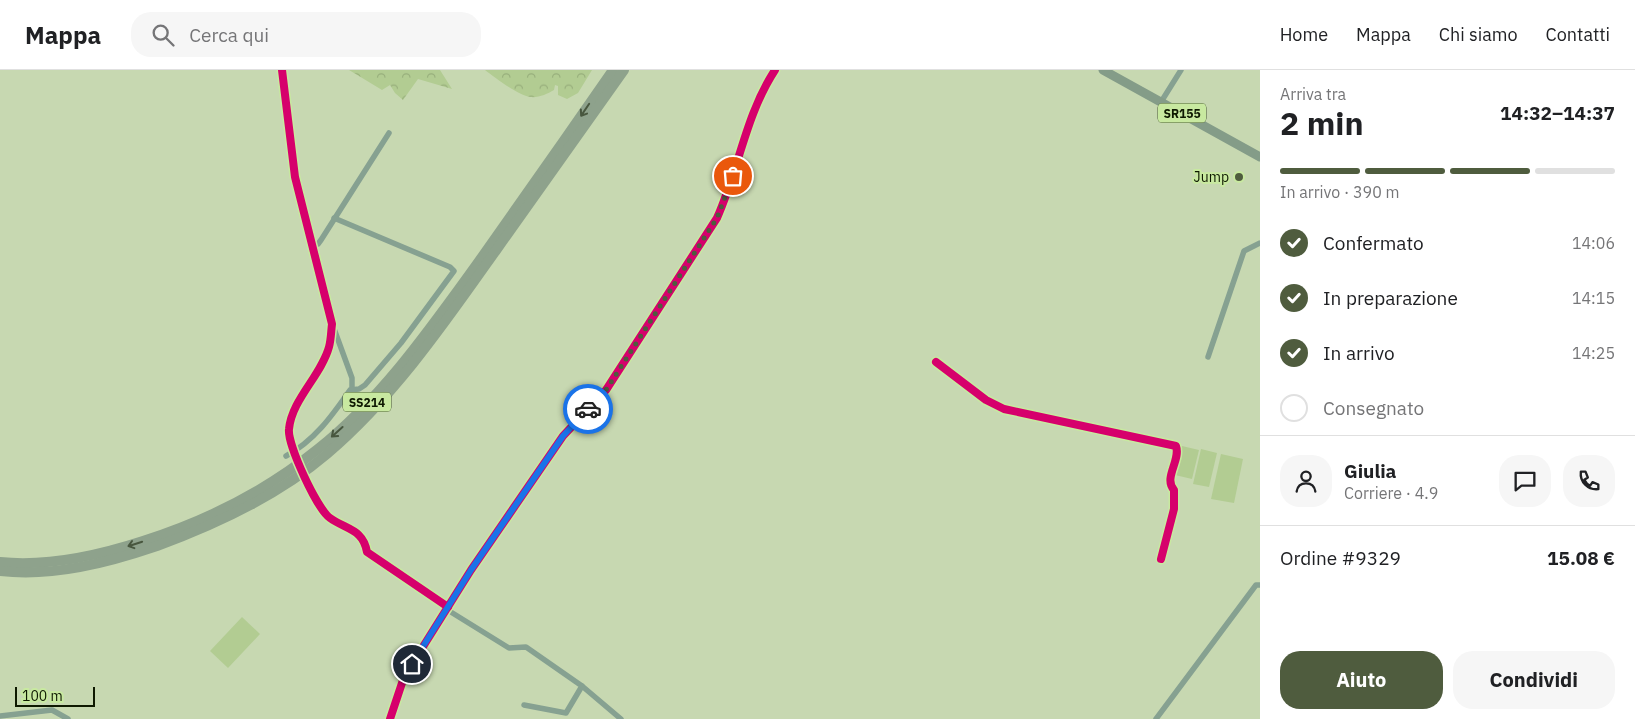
<!DOCTYPE html>
<html lang="it">
<meta charset="utf-8">
<style>
:root{--surface:#fff;--page:#f6f6f6;--text:#202124;--muted:#757577;--line:#e0e0e0;--accent:#4f5c3e}
body{margin:0;font-family:"IBM Plex Sans",sans-serif;background:var(--page);color:var(--text);height:100vh;display:flex;flex-direction:column;font-size:19px;white-space:nowrap}
*{box-sizing:border-box;margin:0}
p{font-size:16px;color:var(--muted)}
.icon{flex:none;width:28px;height:28px;fill:none;stroke:currentColor;stroke-width:2;stroke-linecap:round;stroke-linejoin:round}
.map{position:relative;flex:1;overflow:hidden}
.side{display:flex;flex-direction:column;background:var(--surface);width:375px}
.side>*{flex:none}
.scale{position:absolute;left:15px;bottom:12px;width:80px;box-sizing:border-box;padding-left:5px;border:2px solid #0e1900;border-top:0;font-size:14px;line-height:18px;white-space:nowrap;color:#0e1900;-webkit-text-stroke:4px #c8e9a0;paint-order:stroke}
.pin{position:absolute;display:grid;place-items:center;width:42px;height:42px;color:#fff;margin:-21px;border:2px solid #fff;border-radius:50%;box-shadow:0 1px 5px #0007}
.courier{position:absolute;display:grid;place-items:center;width:50px;height:50px;margin:-25px;border:4px solid #1a73e8;border-radius:50%;background:#fff;color:#222;box-shadow:0 1px 6px #0007}
.summary em{font-style:normal;font-weight:700}
.summary div{display:flex;flex-direction:column-reverse}
.summary{display:flex;align-items:center;justify-content:space-between;height:85px;padding:0 20px}
h1{font-size:32px;font-weight:700;line-height:38px}
.bar{display:grid;grid-template-columns:repeat(4,1fr);gap:8px 5px;align-content:center;height:60px;padding:0 20px}
.bar i{height:6px;border-radius:4px;background:var(--line)}
.bar .current{background:var(--accent)}
.bar p{grid-column:span 4}
.line{display:flex;align-items:center;gap:12px;padding:0 20px;border-top:1px solid var(--line)}
.line div{flex:1}
.round{display:grid;place-items:center;flex:none;width:52px;height:52px;border-radius:20px;background:var(--page)}
ol{padding:0 20px;list-style:none}
li{display:flex;align-items:center;gap:15px;height:55px}
li p{margin-inline-start:auto}
li .icon{padding:5px;border-radius:50%;background:var(--accent);color:#fff;stroke-width:4}
li:last-child{color:var(--muted)}
li i{width:28px;height:28px;border:2px solid var(--line);border-radius:50%}
.primary-button{display:flex;gap:10px;margin-top:auto;padding:10px 20px}
.primary-button a{flex:1;height:58px;border-radius:20px;background:var(--accent);color:#fff;font-size:20px;font-weight:700;line-height:58px;text-align:center}
.primary-button a+a{background:var(--page);color:var(--text)}
header{display:flex;align-items:center;gap:30px;box-sizing:border-box;height:70px;padding:0 25px;background:var(--surface);border-bottom:1px solid var(--line)}
header strong{font-size:24px}
nav{display:flex;gap:28px;margin-inline-start:auto;font-size:18px}
.search{width:350px;height:45px;background:var(--page);display:flex;align-items:center;gap:12px;box-sizing:border-box;padding:0 18px;border-radius:20px;color:var(--muted);font-size:19px}
main{display:flex;flex:1;min-height:0}
.map>svg:first-child{display:block}
</style>
<header>
<strong>Mappa</strong>
<div class="search"><svg class="icon" aria-label="search" viewBox="0 0 24 24"><circle cx="10" cy="10" r="6"/><path d="M15 15l6 6"/></svg>Cerca qui</div>
<nav><a>Home</a><a>Mappa</a><a>Chi siamo</a><a>Contatti</a></nav>
</header>
<main>
<div class="map">
<svg width="1260" height="649" viewBox="0 0 1260 649">
<defs>
<pattern id="forest-crowns" width="20" height="18" patternUnits="userSpaceOnUse" patternTransform="scale(1.25)"><rect width="20" height="18" fill="#b2cc92"/><path d="M2 6a3 3 0 1 1 6 0M12 15a3 3 0 1 1 6 0" fill="none" stroke="#98af7c"/></pattern>
</defs>
<rect width="100%" height="100%" fill="#c7d8b1"/>
<!-- forest -->
<g fill="url(#forest-crowns)">
<polygon points="349,0 440,0 452,19 418,9 403,30 395,23 390,15 382,20"/>
<path d="M485,0H592L578,23L567,29L558,25V16L555,15L554,20C547,24 539,28 530,27C519,26 494,7 485,0Z"/>
</g>
<!-- garden -->
<g fill="#b2cc92">
<polygon points="1182,376 1199,380 1192,409 1175,405"/>
<polygon points="1201,379 1217,383 1209,417 1193,414"/>
<polygon points="1221,384 1243,389 1234,433 1211,429"/>
<polygon points="242,547 260,564 228,598 210,581"/>
</g>
<g fill="none" stroke-linecap="round" stroke-linejoin="round">
<!-- street -->
<g stroke="#86a191" stroke-width="5.5">
<path d="M282,0L295,107L332,254C331,262 331,270 329,277C319,309 277,341 292,376"/>
<polyline points="1161,32 1181,0"/>
<polyline points="311,175 318,174 321,170 389,63"/>
<polyline points="333,256 352,308 352,320"/>
<polyline points="1208,287 1244,181 1260,173"/>
<path d="M936,292L986,330L1004,339L1176,376C1181,390 1163,408 1174,420V439L1161,489"/>
<path d="M286,386C314,371 332,346 350,320L359,319L365,315L401,273L454,201L450,197L334,148"/>
<path d="M314,426C318,435 323,443 331,448C348,459 363,460 367,482L448,537"/>
<polyline points="446,539 509,578 526,577 582,616 566,643 524,635"/>
<polyline points="582,616 621,649"/>
<polyline points="0,646 52,640 68,649"/>
<path d="M390,649L404,607L471,500L563,366L606,320L717,148C739,99 745,46 775,0"/>
<polyline points="1156,649 1256,515 1260,515"/>
</g>
<!-- primary -->
<polyline stroke="#849c88" stroke-width="9" points="1103,0 1260,87"/>
<!-- highway -->
<g stroke="#8ea28c" stroke-width="10">
<path d="M0,492C48,497 97,486 143,471C206,451 266,421 318,379C381,329 430,259 477,194C523,129 568,65 613,0"/>
<path d="M0,501C53,507 107,493 157,476C217,454 279,425 327,384C395,326 446,251 497,179C539,119 582,60 624,0"/>
</g>
<!-- street-bridge -->
<polyline stroke="#86a191" stroke-width="5.5" points="292,376 314,426"/>
<defs>
<g id="cycleway">
<path d="M282,0L295,107L332,254C331,262 331,270 329,277C321,306 292,329 289,359C287,374 317,439 330,448C347,460 363,459 367,482L448,537"/>
<path d="M936,292L986,330L1004,339L1176,376C1181,390 1163,408 1174,420V439L1161,489"/>
<path d="M390,649L404,607L471,500L563,366L606,320L717,148C739,99 745,46 775,0"/>
</g>
</defs>
<!-- cycleway casing -->
<use href="#cycleway" stroke="#c8e9a0" stroke-width="11"/>
<!-- cycleway -->
<use href="#cycleway" stroke="#d6006c" stroke-width="8"/>
</g>
<!-- one-way arrows -->
<defs><path id="oneway-shaft" d="M-6 0H5M1.5-3L5.5 0L1.5 3" fill="none" stroke-width="1.6" stroke-linecap="round" stroke-linejoin="round" transform="scale(1.25)"/></defs>
<g stroke="#48573f">
<use href="#oneway-shaft" transform="translate(585 40) rotate(124)"/>
<use href="#oneway-shaft" transform="translate(337 362) rotate(138)"/>
<use href="#oneway-shaft" transform="translate(135 474) rotate(162)"/>
</g>
<g fill="none" stroke-linecap="round" stroke-linejoin="round">
<!-- done -->
<polyline stroke="#4f5c3e" stroke-width="5" stroke-dasharray="0 9" points="588,339 606,320 717,148 733,106"/>
<!-- route -->
<polyline stroke="#1a73e8" stroke-width="6" points="412,594 471,500 563,366 588,339"/>
</g>
<!-- markers -->
<circle fill="#4f5c3e" stroke="#c8e9a0" stroke-width="2" cx="1239" cy="107" r="5"/>
<g text-anchor="middle" dominant-baseline="central" stroke-width="4" stroke-linejoin="round" paint-order="stroke">
<!-- shield labels -->
<g fill="#c8e9a0" stroke="#465730" stroke-width="1">
<rect x="1158" y="33.5" width="48" height="19" rx="4"/>
<rect x="343" y="322.5" width="48" height="19" rx="4"/>
</g>
<g font-size="12" font-weight="bold" fill="#0e1900">
<text x="1182" y="43">SR155</text>
<text x="367" y="332">SS214</text>
</g>
<!-- poi labels -->
<g font-size="14" fill="#0e1900" stroke="#c8e9a0" text-anchor="end">
<text x="1229" y="107">Jump</text>
</g>
</g>
</svg>
<div class="scale">100 m</div>
<div class="pin" style="left:733px;top:106px;background:#ea580c"><svg class="icon" aria-label="bag" viewBox="0 0 24 24"><path d="M5 8h14l-1 12H6zM9 8a3 3 0 0 1 6 0"/></svg></div>
<div class="pin" style="left:412px;top:594px;background:#1f2937"><svg class="icon" aria-label="home" viewBox="0 0 24 24"><path d="M3 11l9-7 9 7M6 9v11h12V9"/></svg></div>
<div class="courier" style="left:588px;top:339px"><svg class="icon" aria-label="car" viewBox="0 0 24 24"><path d="M5 17H2v-5l4-1 3-4h7l3 4 3 1v5h-3M9 17h6M6 11h13"/><circle cx="7" cy="17" r="2"/><circle cx="17" cy="17" r="2"/></svg></div>
</div>
<section class="side">
<div class="summary"><div><h1>2 min</h1><p>Arriva tra</p></div><em>14:32–14:37</em></div>
<div class="bar"><i class="current"></i><i class="current"></i><i class="current"></i><i></i><p>In arrivo · 390 m</p></div>
<ol>
<li><svg class="icon" aria-label="check" viewBox="0 0 24 24"><path d="M5 12l5 5 9-10"/></svg>Confermato<p>14:06</p></li>
<li><svg class="icon" aria-label="check" viewBox="0 0 24 24"><path d="M5 12l5 5 9-10"/></svg>In preparazione<p>14:15</p></li>
<li><svg class="icon" aria-label="check" viewBox="0 0 24 24"><path d="M5 12l5 5 9-10"/></svg>In arrivo<p>14:25</p></li>
<li><i></i>Consegnato</li>
</ol>
<div class="line" style="height:90px"><a class="round"><svg class="icon" aria-label="person" viewBox="0 0 24 24"><circle cx="12" cy="8" r="4"/><path d="M4 21q1-7 8-7t8 7"/></svg></a><div><b>Giulia</b><p>Corriere · 4.9</p></div><a class="round"><svg class="icon" aria-label="chat" viewBox="0 0 24 24"><path d="M4 5h16v11H9l-5 4z"/></svg></a><a class="round"><svg class="icon" aria-label="phone" viewBox="0 0 24 24"><path d="M5 4h4l2 5-3 2q2 4 5 5l2-3 5 2v4C11 20 4 13 5 4z"/></svg></a></div>
<div class="line" style="height:65px"><div>Ordine #9329</div><b>15.08 €</b></div>
<div class="primary-button"><a>Aiuto</a><a>Condividi</a></div>
</section>
</main>
